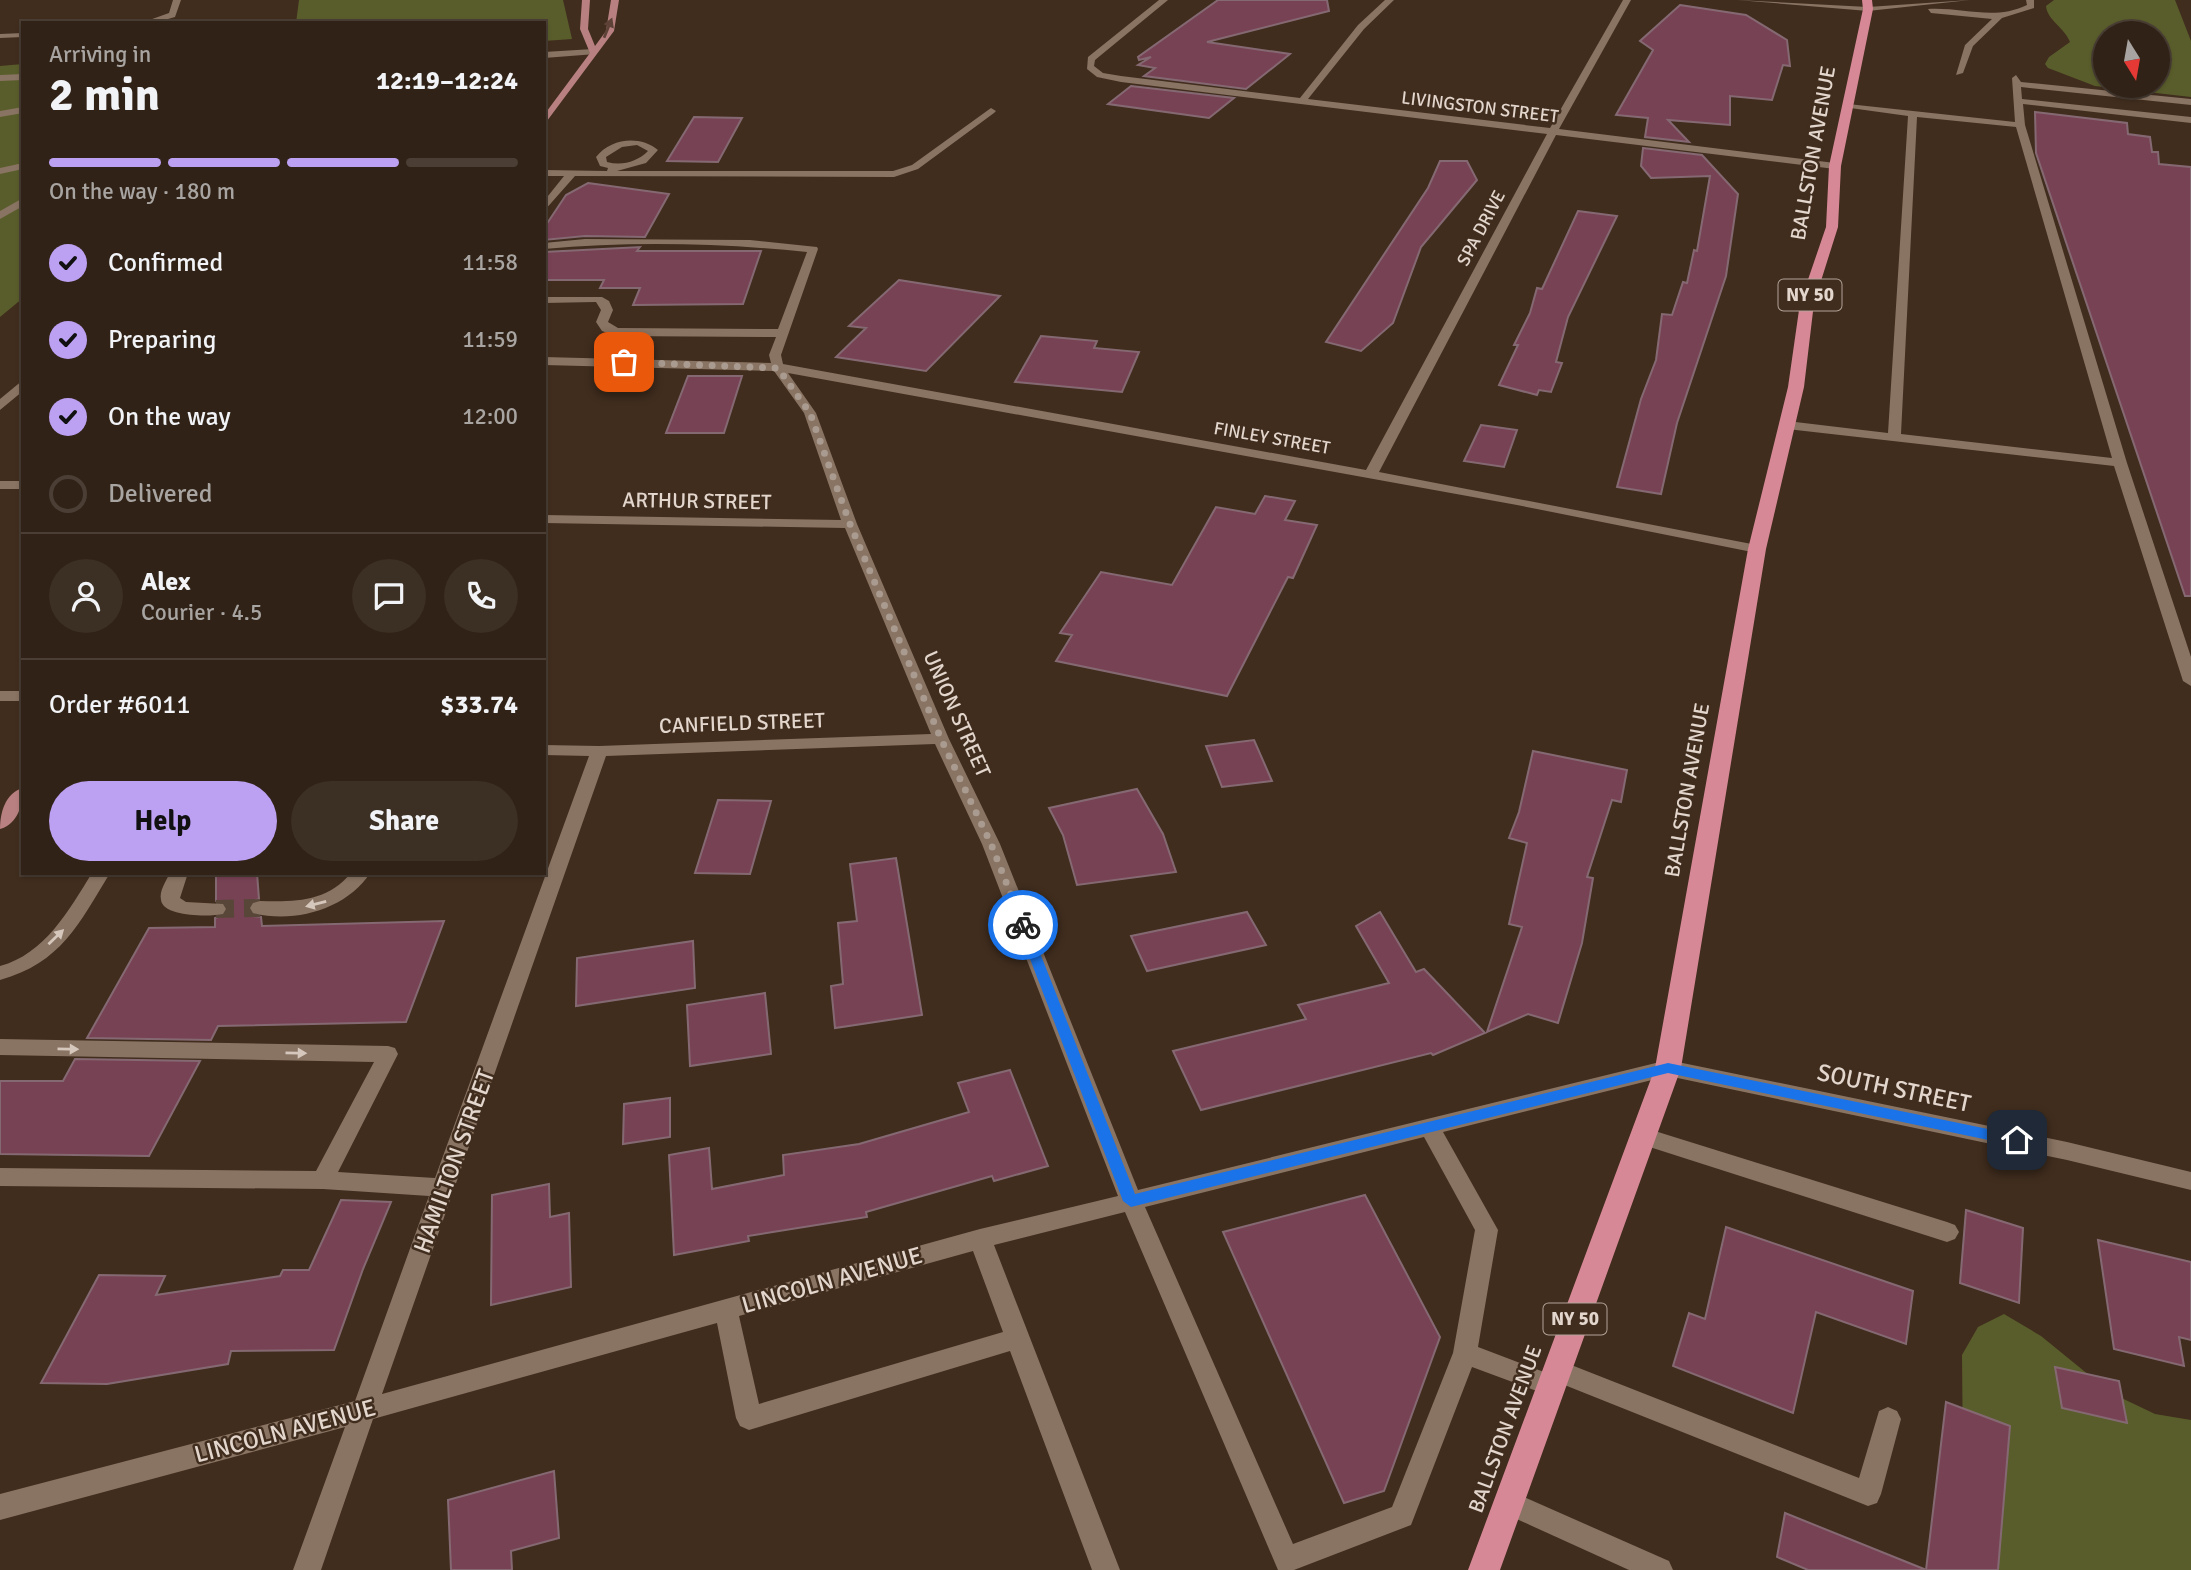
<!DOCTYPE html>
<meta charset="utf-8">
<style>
:root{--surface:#302216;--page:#3c2f23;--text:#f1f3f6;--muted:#a8a4a1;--line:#4b3f35;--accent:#bca0f2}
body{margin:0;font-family:Signika,sans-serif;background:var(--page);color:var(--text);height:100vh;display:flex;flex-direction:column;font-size:26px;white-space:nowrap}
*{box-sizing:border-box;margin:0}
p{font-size:23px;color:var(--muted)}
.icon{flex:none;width:38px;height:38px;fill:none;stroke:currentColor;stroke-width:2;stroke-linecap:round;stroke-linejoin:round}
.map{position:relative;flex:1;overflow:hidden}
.drawer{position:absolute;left:21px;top:21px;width:525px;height:854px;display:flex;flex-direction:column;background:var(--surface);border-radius:0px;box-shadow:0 2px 5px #0004,0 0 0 2px var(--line)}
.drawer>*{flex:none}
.needle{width:46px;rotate:169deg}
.tools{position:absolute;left:2093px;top:21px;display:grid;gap:14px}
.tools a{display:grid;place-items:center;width:77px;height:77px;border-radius:50%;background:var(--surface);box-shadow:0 2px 5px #0004,0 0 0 2px var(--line);font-size:35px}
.pin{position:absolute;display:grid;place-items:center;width:60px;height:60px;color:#fff;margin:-30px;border-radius:14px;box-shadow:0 4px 10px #0006}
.courier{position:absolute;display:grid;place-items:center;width:70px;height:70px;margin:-35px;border:5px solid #1a73e8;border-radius:50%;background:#fff;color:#222;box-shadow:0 2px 9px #0007}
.headline em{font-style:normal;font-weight:700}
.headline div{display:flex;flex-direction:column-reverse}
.headline{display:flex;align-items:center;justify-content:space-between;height:119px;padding:0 28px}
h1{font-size:46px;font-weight:700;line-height:52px}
.bar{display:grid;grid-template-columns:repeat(4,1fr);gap:10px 7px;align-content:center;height:84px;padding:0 28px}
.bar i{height:9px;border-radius:5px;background:var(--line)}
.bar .selected{background:var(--accent)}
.bar p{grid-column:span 4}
.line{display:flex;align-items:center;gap:18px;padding:0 28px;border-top:2px solid var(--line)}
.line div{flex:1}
.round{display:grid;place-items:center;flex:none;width:74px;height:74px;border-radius:37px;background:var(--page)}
ol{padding:0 28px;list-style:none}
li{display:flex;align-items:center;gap:21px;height:77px}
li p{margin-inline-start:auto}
li .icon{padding:7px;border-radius:50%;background:var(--accent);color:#111;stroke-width:4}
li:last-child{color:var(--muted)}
li i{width:38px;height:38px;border:4px solid var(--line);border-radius:50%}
.cta{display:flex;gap:14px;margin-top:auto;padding:14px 28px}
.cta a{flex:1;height:80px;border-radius:42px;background:var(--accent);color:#111;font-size:28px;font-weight:700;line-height:80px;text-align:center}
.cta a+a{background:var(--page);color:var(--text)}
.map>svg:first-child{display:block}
</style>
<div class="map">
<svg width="2191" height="1570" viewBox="0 0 2191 1570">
<rect width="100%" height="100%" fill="#402d1e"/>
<!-- green -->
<g fill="#595d2b" fill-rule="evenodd">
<polygon points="299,0 563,0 572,39 544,41 544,23 296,23"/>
<path d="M2054,0H2175L2191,41V97L2095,86L2048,68L2045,64L2049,57L2070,42C2065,28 2047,20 2046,6ZM2158,33V86H2105V33Z"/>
<polygon points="23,64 23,298 0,317 0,66"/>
<polygon points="2004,1314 2041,1336 2111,1393 2155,1414 2191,1420 2191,1570 1964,1570 1962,1355 1978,1327"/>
</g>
<!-- building -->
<g fill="#784255" stroke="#856972" stroke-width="2">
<polygon points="1218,0 1327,0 1329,11 1207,42 1290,54 1246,89 1144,76 1155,68 1138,65 1151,57 1139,60 1138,57"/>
<polygon points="1680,5 1746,15 1787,40 1790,66 1783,65 1772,100 1730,96 1730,125 1668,120 1689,142 1645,137 1648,118 1616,115 1653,50 1640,41"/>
<polygon points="1131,86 1234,98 1209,118 1108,104"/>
<polygon points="2035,112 2127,123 2128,134 2150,137 2152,152 2158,152 2159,164 2191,167 2191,596 2185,596 2036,153"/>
<polygon points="694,117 742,118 718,162 667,161"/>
<polygon points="1643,148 1702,155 1738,194 1726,276 1677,423 1661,494 1617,487 1641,399 1656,360 1662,314 1672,315 1683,282 1687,283 1694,250 1697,251 1710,176 1651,178 1641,166"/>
<polygon points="1440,161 1467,161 1477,180 1421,247 1393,323 1361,351 1326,342 1428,188"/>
<polygon points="588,183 669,194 645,237 585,236 544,240 544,228 566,195"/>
<polygon points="1578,211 1617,216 1568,317 1556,362 1562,363 1551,392 1539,390 1537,395 1499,385 1518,345 1514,345 1530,313 1537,288 1542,289"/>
<polygon points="640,247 637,251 761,251 743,304 633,305 640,288 600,288 604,280 544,280 544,252"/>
<polygon points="899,280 1000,296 926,371 836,357 866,328 849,326"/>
<polygon points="1041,336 1097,341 1094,348 1139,352 1122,392 1015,382"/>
<polygon points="688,376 742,376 724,433 666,433"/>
<polygon points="1481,425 1517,430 1504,467 1464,461"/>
<polygon points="1265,496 1295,501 1285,520 1317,525 1293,578 1288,577 1227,696 1056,661 1072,635 1060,633 1101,572 1172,585 1216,507 1255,514"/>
<polygon points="1254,740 1272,781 1222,787 1206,746"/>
<polygon points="1533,751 1627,770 1621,802 1612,800 1587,877 1593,878 1582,943 1558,1023 1528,1014 1487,1032 1522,927 1509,924 1527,843 1509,838 1519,812"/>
<polygon points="1137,789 1163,834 1176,872 1077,885 1063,835 1049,808"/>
<polygon points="718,800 771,801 750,874 695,873"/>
<polygon points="896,858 922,1015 835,1028 831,986 843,984 838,923 857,921 850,864"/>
<polygon points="216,873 257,873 259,899 251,902 248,909 253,916 261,917 262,926 444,921 406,1022 218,1026 211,1040 87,1038 149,928 215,927 215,918 225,915 228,910 225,903 216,901"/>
<polygon points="1247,912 1266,945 1147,971 1131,936"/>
<polygon points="1380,912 1416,972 1424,969 1485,1033 1433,1055 1431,1053 1201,1110 1173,1051 1306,1019 1298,1005 1389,983 1356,926"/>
<polygon points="693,941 695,988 576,1006 577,958"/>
<polygon points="765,993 771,1054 690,1066 687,1005"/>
<polygon points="75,1059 200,1061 149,1156 0,1154 0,1081 63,1081"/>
<polygon points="1010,1070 1048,1166 994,1181 992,1176 866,1212 867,1217 748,1236 749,1241 674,1255 669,1155 709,1148 712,1189 784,1175 783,1155 859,1144 969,1112 958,1083"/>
<polygon points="670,1098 670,1137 623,1144 624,1104"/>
<polygon points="549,1184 550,1217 569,1213 571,1287 491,1305 492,1195"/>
<polygon points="1365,1195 1440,1337 1384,1491 1344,1503 1223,1232"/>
<polygon points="341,1200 391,1202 363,1269 334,1350 231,1351 228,1364 107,1384 41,1383 99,1275 165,1276 156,1295 280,1276 283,1270 309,1270"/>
<polygon points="1966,1210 2023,1228 2019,1303 1960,1283"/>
<polygon points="1726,1227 1913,1291 1906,1344 1816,1312 1793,1413 1673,1366 1689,1313 1705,1319"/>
<polygon points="2098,1240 2191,1262 2191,1340 2179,1337 2184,1366 2114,1349"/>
<polygon points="2055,1367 2119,1381 2127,1423 2062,1408"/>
<polygon points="1946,1402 2010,1426 1998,1570 1926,1570"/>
<polygon points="554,1471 559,1538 511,1551 512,1570 451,1570 448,1500"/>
<polygon points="1785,1513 1924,1569 1924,1570 1808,1570 1777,1557"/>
</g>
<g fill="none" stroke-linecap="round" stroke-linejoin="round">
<!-- minor-tunnel -->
<polyline stroke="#584638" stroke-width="18" stroke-dasharray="18 10" stroke-linecap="butt" points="216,909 260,908"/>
<!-- minor -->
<g fill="#897362" fill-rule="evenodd">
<polygon points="173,0 181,0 175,17 154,23 141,23 169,13"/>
<path d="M1159,0H1168L1095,60L1094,66L1103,73L1121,76L1300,98L1358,25L1385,0H1394L1364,29L1308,99L1550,128L1623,0H1631L1559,129L1835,163L1840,166L1835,169L1556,135L1379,472L1762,546L1764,549L1757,553L1517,505L788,373L816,413L857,524L949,739L1000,844L1138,1190L1668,1060L2067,1142L2191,1172V1190L2067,1160L1668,1076L1443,1132L1498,1230L1478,1347L1544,1372L1547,1362L1556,1359L1859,1478L1879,1411L1888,1407L1897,1411L1901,1419L1881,1494L1877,1503L1868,1506L1562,1384L1559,1393L1550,1396L1472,1367L1411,1525L1294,1570H1278L1125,1212L994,1245L1120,1570H1092L1010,1351L749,1430L740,1426L736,1418L717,1323L373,1419L321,1570H293L345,1427L0,1520V1494L355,1401L429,1196L323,1189L0,1186V1168L316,1171L374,1062L0,1055V1039L388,1046L395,1048L398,1054L338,1172L435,1178L589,756L544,755V745L599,746L931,734L845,528L544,523V515L841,520L804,413L774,371L544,365V357L771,363L769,355L776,337L616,336L602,331L596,322L601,310L596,302L544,303V297H602L609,301L613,310L608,322L618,328L778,329L807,252C720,243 631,241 544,249V243L585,239L750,240L817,247L818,249L781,355L783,364L1366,470L1547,134L1121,82L1097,77L1087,69L1088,57ZM935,744L982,844L1118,1196L980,1229L382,1394L606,756ZM1424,1137L1475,1230L1453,1353L1392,1507L1293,1544L1145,1207ZM973,1251L1003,1332L759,1404L739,1316Z"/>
<polygon points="1737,0 1868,7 1970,0 1868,11"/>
<path d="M2026,0H2034V8L2002,18L1973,46L1963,73L1956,75L1965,45L1992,19L1931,13L1928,9C1963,7 1994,21 2027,5Z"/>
<polygon points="23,33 23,37 0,38 0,34"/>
<polygon points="593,49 596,54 544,58 544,52"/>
<polygon points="23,74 23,80 0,81 0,75"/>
<path d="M2016,75L2021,82L2191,99V105L2021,87L2022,99L2191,117V123L2023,104L2025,125L2127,463L2191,657V686L2183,681L2114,466L1787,429L1780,425L1787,421L1888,433L1908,116L1843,107L1848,104L2015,122L2012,78ZM1917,117L2016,127L2112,458L1901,434Z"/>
<polygon points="23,107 23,113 0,117 0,111"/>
<path d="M991,108L996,111L994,113L918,169L894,177L575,176L544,211V201L564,176H544V170L607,171L608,168L600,166L596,157C611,138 640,135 658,150L646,163L617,171H893L912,165ZM637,145L648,151C637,162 622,166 607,162L606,157L622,147Z"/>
<polygon points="23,163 23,169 0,174 0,168"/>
<polygon points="23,198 23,206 0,219 0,211"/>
<polygon points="23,380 23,391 0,410 0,399"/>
<rect x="0" y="481" width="23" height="8"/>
<rect x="0" y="691" width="23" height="10"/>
<path d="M92,873H110C79,924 61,963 0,980V966C45,954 69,910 92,873Z"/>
<path d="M170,873H188L180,898L186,902L223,904L226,909L223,914C210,917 163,917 161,900C159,891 166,881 170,873Z"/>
<path d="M351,873H370C347,909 294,924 253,913L250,908L253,903L260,901C295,902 327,902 351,873Z"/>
<polygon points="1642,1127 1947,1222 1955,1225 1959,1232 1955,1239 1947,1242 1634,1142 1631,1136 1634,1130"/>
<polygon points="1508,1490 1669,1561 1673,1570 1629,1570 1499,1511 1495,1502 1499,1493"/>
</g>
<!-- major -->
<g fill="#b88081" fill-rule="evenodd">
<polygon points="582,0 590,0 588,29 595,46 606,31 611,0 619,0 614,31 544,125 544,115 590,53 580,29"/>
<path d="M23,788C23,804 18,824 0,829C0,813 5,793 23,788Z"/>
</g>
<!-- highway -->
<polygon fill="#d78896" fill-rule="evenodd" points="1862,0 1872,0 1873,9 1841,166 1838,227 1814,303 1804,387 1766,549 1681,1068 1500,1570 1468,1570 1655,1068 1748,549 1788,387 1800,303 1826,227 1829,166 1863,9"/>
</g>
<!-- one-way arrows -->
<defs><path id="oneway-solid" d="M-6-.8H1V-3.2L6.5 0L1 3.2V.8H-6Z" transform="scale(1.75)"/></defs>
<use fill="#5e4237" href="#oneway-solid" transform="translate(608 28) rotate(-68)"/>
<g fill="#d6c7bd">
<use href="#oneway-solid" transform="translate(316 904) rotate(166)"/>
<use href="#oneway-solid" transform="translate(56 937) rotate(-44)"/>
<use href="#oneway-solid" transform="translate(68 1049) rotate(1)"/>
<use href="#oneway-solid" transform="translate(296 1053) rotate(1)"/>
</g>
<!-- route -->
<polygon fill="#1a73e8" points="1023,921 1029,925 1135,1194 1668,1063 2017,1135 2024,1140 2017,1146 1668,1073 1131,1207 1123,1201 1017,925"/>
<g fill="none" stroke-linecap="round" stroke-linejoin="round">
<!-- done -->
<polyline stroke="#aa9b90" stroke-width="7" stroke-dasharray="0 12.6" points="624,362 778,368 810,413 850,524 941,739 991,844 1023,925"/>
</g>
<g text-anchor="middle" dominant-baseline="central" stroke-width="5" stroke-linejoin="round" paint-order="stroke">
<!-- far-street labels -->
<g font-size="18" fill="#e3d6cd" stroke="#402d1e">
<text transform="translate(1480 107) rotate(7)">LIVINGSTON STREET</text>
<text transform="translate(1481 228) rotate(-62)">SPA DRIVE</text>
<text transform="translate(1272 438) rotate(10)">FINLEY STREET</text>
</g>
<!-- shield labels -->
<g fill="#402d1e" stroke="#b2a398" stroke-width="2">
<rect x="1778.5" y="279.5" width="63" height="31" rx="5"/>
<rect x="1543.5" y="1303.5" width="63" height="31" rx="5"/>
</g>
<g font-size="19" font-weight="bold" fill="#e3d6cd">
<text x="1810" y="295">NY 50</text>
<text x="1575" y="1319">NY 50</text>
</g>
<!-- street labels -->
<g font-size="21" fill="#e3d6cd" stroke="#402d1e">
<text transform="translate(1813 153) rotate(-80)">BALLSTON AVENUE</text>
<text transform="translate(697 501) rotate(1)">ARTHUR STREET</text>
<text transform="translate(957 714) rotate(66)">UNION STREET</text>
<text transform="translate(742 723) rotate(-2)">CANFIELD STREET</text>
<text transform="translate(1687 790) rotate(-80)">BALLSTON AVENUE</text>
<text transform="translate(1505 1429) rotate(-70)">BALLSTON AVENUE</text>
</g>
<!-- near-street labels -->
<g font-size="24" fill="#e3d6cd" stroke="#402d1e">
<text transform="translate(1894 1088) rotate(12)">SOUTH STREET</text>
<text transform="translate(454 1161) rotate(-70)">HAMILTON STREET</text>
<text transform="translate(832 1280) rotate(-16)">LINCOLN AVENUE</text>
<text transform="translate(285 1431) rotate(-15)">LINCOLN AVENUE</text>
</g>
</g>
</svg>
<div class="tools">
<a><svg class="needle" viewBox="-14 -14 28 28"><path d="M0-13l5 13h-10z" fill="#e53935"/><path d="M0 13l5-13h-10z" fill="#a8a4a1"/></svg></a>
</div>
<div class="pin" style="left:624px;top:362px;background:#ea580c"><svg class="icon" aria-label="bag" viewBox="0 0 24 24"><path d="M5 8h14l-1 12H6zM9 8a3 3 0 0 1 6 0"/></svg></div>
<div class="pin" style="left:2017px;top:1140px;background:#1f2937"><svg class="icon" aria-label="home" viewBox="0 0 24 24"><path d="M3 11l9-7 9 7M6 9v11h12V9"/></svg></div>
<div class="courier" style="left:1023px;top:925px"><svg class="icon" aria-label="bike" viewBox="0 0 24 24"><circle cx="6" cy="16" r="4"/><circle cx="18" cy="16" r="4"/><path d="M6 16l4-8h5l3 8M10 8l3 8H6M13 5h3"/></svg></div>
<section class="drawer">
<div class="headline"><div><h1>2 min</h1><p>Arriving in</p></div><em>12:19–12:24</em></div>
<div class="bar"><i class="selected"></i><i class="selected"></i><i class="selected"></i><i></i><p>On the way · 180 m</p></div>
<ol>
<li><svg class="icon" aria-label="check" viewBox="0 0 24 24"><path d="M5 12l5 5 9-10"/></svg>Confirmed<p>11:58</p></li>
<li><svg class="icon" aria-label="check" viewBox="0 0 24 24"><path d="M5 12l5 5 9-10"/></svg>Preparing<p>11:59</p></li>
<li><svg class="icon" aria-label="check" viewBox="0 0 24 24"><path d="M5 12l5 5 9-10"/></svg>On the way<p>12:00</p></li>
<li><i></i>Delivered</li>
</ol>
<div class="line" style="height:126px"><a class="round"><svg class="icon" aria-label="person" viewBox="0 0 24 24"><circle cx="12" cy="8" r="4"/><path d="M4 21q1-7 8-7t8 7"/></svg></a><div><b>Alex</b><p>Courier · 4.5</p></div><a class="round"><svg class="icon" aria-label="chat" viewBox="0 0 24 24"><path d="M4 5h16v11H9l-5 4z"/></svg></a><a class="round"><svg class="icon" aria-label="phone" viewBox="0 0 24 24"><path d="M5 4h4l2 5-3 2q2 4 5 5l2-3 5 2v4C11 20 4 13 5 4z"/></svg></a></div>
<div class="line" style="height:91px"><div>Order #6011</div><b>$33.74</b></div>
<div class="cta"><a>Help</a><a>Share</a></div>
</section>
</div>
